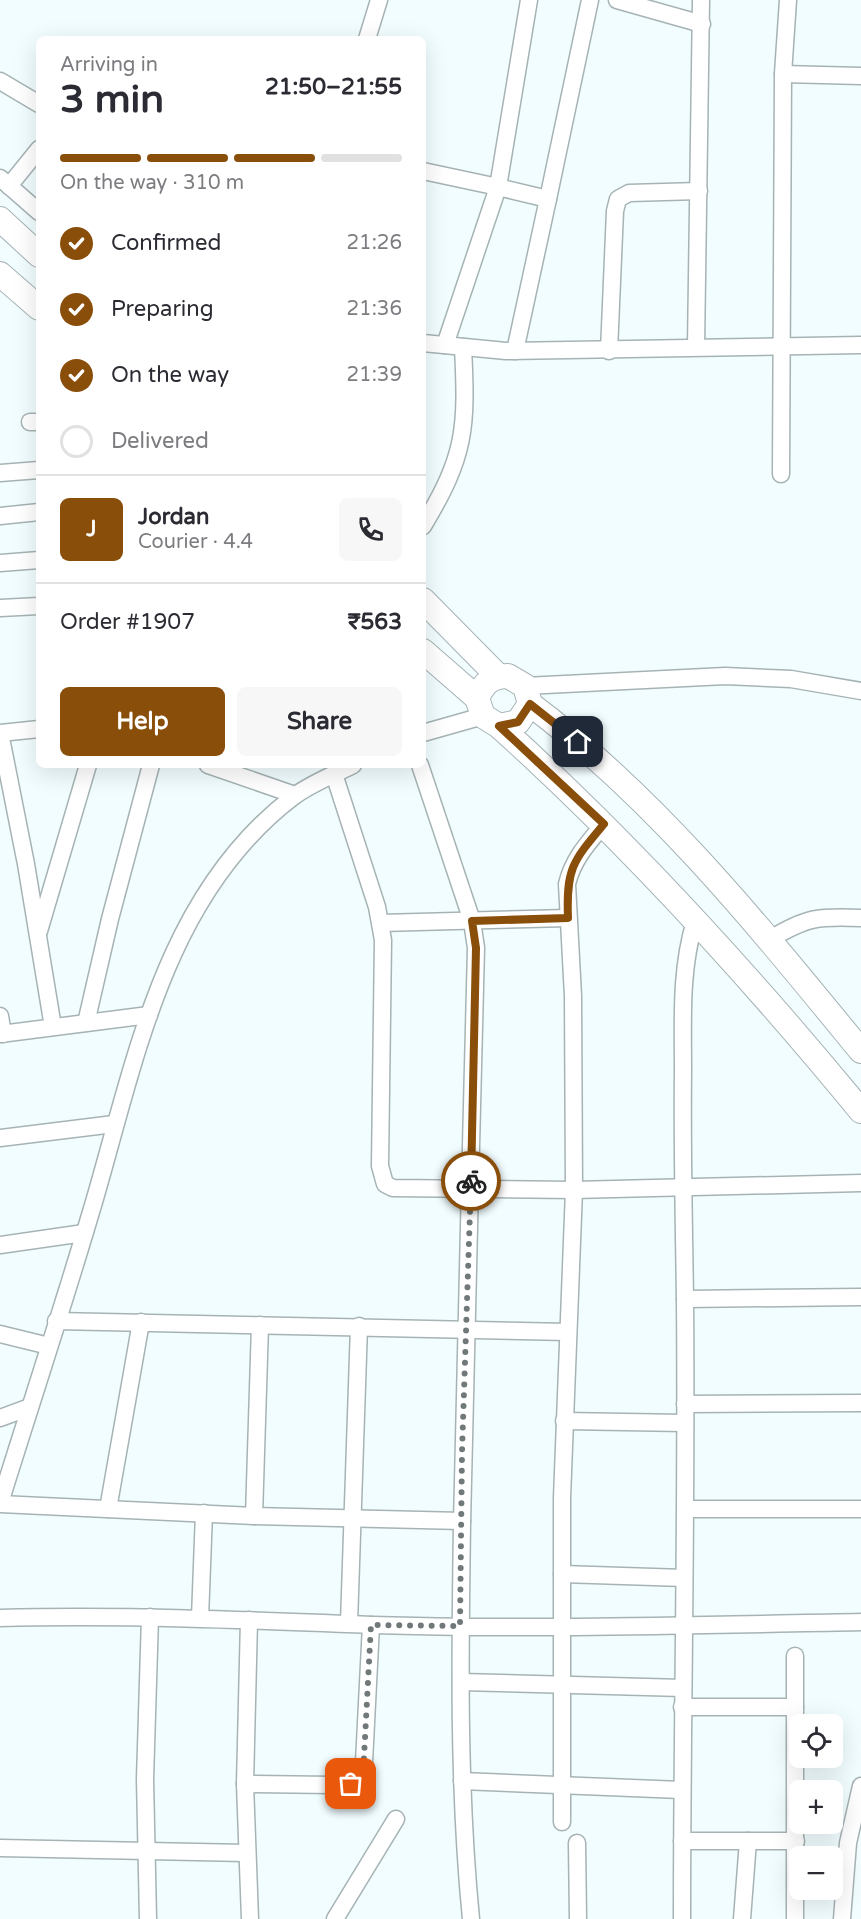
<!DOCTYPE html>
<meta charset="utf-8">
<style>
:root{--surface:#fff;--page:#f7f7f7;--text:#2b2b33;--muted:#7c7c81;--line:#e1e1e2;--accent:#8a4e0b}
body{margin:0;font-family:"Varela Round",sans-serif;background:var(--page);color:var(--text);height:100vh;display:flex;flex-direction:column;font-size:22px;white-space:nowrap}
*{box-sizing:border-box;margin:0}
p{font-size:20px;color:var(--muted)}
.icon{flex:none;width:33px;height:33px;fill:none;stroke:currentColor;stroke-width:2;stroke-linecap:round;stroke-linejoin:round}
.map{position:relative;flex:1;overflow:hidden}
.details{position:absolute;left:36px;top:36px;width:390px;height:732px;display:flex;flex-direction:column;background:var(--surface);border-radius:9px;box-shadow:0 6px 24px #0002}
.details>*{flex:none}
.buttons{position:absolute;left:789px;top:1714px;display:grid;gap:12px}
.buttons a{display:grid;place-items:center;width:54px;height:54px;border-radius:9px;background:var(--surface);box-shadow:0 6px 24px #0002;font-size:30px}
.pin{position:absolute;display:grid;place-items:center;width:51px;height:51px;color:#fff;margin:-26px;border-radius:12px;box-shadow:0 3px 9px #0006}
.courier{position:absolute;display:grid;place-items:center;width:60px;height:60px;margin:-30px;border:4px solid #8a4e0b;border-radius:50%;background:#fff;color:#222;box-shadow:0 2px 8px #0007}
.summary em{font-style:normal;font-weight:800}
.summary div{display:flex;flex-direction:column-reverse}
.summary{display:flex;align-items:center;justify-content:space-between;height:102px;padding:0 24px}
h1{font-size:39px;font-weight:800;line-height:45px}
.bar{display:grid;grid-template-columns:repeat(4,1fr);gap:9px 6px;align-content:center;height:72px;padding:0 24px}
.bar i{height:8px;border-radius:4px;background:var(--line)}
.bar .active{background:var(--accent)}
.bar p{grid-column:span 4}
.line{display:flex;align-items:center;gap:15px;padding:0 24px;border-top:2px solid var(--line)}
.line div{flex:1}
.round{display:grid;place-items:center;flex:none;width:63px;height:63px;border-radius:9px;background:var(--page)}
ol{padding:0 24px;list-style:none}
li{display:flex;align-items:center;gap:18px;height:66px}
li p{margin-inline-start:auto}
li .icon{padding:6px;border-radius:50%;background:var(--accent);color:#fff;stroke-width:4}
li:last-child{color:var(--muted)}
li i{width:33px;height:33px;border:3px solid var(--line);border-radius:50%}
.primary-button{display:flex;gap:12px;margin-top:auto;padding:12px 24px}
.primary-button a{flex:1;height:69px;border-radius:9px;background:var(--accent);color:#fff;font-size:24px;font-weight:800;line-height:69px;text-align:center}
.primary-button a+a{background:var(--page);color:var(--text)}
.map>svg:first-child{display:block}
</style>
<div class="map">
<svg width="861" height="1919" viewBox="0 0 861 1919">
<rect width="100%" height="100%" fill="#f2fdff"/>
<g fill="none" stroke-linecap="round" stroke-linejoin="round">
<defs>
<g id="minor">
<polyline points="617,0 702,24"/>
<polyline points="367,39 379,0"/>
<polyline points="783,74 861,76"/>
<polyline points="0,81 39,104"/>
<polyline points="423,171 498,187 445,345"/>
<polyline points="0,178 39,212"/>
<polyline points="9,186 39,149"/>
<polyline points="548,199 590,0"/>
<polyline points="423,343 506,351 861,345"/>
<polyline points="696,347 701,0"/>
<polyline points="515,351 548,199 498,187 529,0"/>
<polyline points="609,351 615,211 618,199 629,193 699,191"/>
<polyline points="30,422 39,422"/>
<polyline points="0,473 39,470"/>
<polyline points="781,474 783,74 788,0"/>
<polyline points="0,516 39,512"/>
<path d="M423,526C466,455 467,428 463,347"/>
<polyline points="0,563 39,560"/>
<polyline points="0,608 39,606"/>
<polyline points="525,686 725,676 791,679 861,691"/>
<polyline points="39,729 0,733 26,864 53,1027"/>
<polyline points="423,733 483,716"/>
<polyline points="208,765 295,795"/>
<path d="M420,765L472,921L476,948C472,1140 465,1332 462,1524C460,1656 458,1788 471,1919"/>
<polyline points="334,774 377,907 383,940 380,1166 385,1184 393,1188 574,1190 861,1183"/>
<polyline points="381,923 568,918"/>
<polyline points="39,931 88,765"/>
<path d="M769,940C806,917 819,916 861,918"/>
<polyline points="0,1016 3,1034"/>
<polyline points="86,1023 110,919 151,765"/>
<polyline points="0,1034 149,1015"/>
<polyline points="0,1138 114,1124"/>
<polyline points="0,1245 84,1233"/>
<polyline points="685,1299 861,1297"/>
<polyline points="56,1321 568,1332"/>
<polyline points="0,1334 49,1346"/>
<polyline points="685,1404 861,1403"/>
<polyline points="0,1418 30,1407"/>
<polyline points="564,1421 685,1423"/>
<path d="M0,1503C32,1400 66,1298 96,1195C137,1053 167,893 293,797C310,784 333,775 353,765"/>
<polyline points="0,1504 254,1516 462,1521"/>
<polyline points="108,1509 141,1322"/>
<polyline points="686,1509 861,1509"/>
<polyline points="254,1516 260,1325"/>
<polyline points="562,1574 684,1578"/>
<path d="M0,1618C124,1615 248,1620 372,1625C535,1630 698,1625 861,1622"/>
<polyline points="200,1618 204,1513"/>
<polyline points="249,1620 245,1784 250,1919"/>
<polyline points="349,1623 359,1326"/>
<polyline points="461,1682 683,1688"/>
<polyline points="682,1707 795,1707"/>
<polyline points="462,1781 681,1790"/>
<polyline points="245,1784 333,1785 359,1781 364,1762 371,1625"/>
<path d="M562,1822V1498L574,1190L573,996L567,884C573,859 588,843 604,824"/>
<polyline points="682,1841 796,1841"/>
<polyline points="577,1843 578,1919"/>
<polyline points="0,1848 246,1853"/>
<polyline points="148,1919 145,1779 150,1617"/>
<polyline points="335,1919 396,1819"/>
<path d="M682,1919C682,1713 687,1507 685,1302C684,1224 682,1148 683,1071C683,1020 680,970 695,921"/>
<polyline points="742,1919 748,1841"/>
<polyline points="795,1919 795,1656"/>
<polyline points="842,1919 848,1843 861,1786"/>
</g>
<g id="highway">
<polyline points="0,219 39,255"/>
<polyline points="0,274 39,308"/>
<polyline points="423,600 498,676"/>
<polyline points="423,651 477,698"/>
<path d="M530,704C658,800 760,928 861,1051"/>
<path d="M499,726L518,722L530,704L525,686L508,676C491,676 484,683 477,698L483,716L499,726C630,844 749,975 861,1111"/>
</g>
</defs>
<!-- minor casing -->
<use href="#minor" stroke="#a6b3b5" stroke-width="19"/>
<!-- highway casing -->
<use href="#highway" stroke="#a6b3b5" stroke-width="26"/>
<!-- minor -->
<use href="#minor" stroke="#fff" stroke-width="16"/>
<!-- highway -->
<use href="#highway" stroke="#fff" stroke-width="24"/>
</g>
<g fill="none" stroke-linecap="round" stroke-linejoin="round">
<!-- done -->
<polyline stroke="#717879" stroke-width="6" stroke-dasharray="0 10.8" points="351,1784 359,1781 363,1776 371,1625 460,1626 462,1452 471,1181"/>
<!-- route -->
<path stroke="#8a4e0b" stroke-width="8" d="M471,1181L476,948L472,921L568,918C566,868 573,861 604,824L499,726L518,722L530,704L578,742"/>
</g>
</svg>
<div class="buttons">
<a><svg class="icon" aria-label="locate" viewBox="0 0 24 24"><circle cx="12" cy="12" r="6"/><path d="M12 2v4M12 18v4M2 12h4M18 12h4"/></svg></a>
<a>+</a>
<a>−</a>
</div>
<div class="pin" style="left:351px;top:1784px;background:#ea580c"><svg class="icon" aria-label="bag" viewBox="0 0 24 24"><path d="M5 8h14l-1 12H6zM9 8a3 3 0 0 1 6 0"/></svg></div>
<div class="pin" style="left:578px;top:742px;background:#1f2937"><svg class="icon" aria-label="home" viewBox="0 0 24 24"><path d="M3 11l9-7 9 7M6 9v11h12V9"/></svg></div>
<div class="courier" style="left:471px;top:1181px"><svg class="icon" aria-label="bike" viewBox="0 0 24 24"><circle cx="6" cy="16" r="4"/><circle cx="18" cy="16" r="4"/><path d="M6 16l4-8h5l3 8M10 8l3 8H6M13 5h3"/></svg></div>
<section class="details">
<div class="summary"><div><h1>3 min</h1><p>Arriving in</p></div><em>21:50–21:55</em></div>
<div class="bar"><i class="active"></i><i class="active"></i><i class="active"></i><i></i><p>On the way · 310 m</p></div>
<ol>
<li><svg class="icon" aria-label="check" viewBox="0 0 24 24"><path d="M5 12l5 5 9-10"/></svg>Confirmed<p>21:26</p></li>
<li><svg class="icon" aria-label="check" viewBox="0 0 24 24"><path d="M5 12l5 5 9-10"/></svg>Preparing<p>21:36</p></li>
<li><svg class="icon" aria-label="check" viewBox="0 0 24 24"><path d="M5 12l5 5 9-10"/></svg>On the way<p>21:39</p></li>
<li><i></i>Delivered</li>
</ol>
<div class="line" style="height:108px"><b class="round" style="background:var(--accent);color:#fff">J</b><div><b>Jordan</b><p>Courier · 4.4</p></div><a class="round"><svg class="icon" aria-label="phone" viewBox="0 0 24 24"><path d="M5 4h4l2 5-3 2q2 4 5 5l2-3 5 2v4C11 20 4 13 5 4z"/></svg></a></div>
<div class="line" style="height:78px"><div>Order #1907</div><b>₹563</b></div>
<div class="primary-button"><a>Help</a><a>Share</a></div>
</section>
</div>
